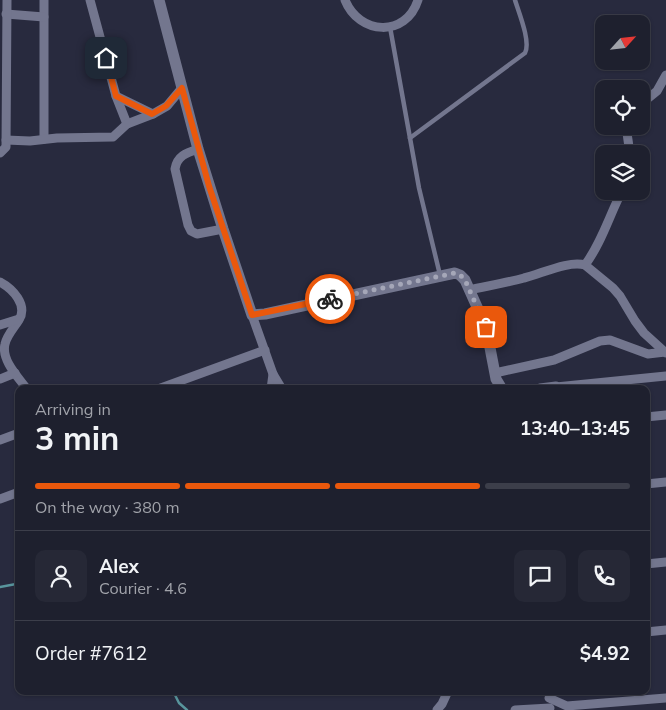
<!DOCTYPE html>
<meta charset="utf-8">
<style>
:root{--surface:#1e202e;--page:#262836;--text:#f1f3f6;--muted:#a1a3aa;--line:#3c3e4a;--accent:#ea580c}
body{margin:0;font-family:Mulish,sans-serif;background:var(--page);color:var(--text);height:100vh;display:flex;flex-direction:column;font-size:19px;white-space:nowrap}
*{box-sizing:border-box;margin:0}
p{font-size:16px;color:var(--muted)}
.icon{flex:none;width:28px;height:28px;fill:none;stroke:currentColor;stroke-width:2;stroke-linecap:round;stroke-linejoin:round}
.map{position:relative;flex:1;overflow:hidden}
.drawer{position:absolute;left:15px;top:385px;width:635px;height:310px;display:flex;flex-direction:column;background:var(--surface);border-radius:10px;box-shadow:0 1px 4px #0004,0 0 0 1px var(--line)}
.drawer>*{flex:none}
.needle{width:32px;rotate:63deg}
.controls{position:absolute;left:595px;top:15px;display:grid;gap:10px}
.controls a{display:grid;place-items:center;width:55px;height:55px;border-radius:10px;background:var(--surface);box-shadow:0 1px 4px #0004,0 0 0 1px var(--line);font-size:25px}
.pin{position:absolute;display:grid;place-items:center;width:42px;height:42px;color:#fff;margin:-21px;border-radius:10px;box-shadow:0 2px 8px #0006}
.courier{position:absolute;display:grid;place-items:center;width:50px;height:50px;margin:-25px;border:4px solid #ea580c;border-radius:50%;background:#fff;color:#222;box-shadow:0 1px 6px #0007}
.head em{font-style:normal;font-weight:700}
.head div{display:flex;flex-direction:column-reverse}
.head{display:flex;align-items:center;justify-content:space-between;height:85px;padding:0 20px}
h1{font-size:32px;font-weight:700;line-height:38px}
.bar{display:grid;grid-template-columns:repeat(4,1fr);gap:8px 5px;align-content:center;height:60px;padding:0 20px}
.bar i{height:6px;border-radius:4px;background:var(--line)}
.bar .active{background:var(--accent)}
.bar p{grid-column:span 4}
.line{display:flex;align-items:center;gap:12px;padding:0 20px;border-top:1px solid var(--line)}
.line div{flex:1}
.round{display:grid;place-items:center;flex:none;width:52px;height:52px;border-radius:10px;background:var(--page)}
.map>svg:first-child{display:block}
</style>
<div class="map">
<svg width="666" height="710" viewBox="0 0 666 710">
<rect width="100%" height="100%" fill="#282a3e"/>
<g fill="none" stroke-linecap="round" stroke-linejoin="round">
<!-- stream -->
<g stroke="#59959d" stroke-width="2.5">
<polyline points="0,587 16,584 19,588"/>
<polyline points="173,691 179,703 187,710"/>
</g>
<!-- service -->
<g stroke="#73768e" stroke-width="4.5">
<polyline points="390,27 419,188 440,275"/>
<path d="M410,138L525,53C531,42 519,13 515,0"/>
</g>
<!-- minor -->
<g stroke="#73768e" stroke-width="9">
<polyline points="44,0 44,139"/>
<polyline points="90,0 116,96 127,124"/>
<path d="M345,0C359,35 406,38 418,0"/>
<polyline points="6,14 44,17"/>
<polyline points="116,96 153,114"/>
<polyline points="641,104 657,91 666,75"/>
<polyline points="626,126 630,154"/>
<polyline points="6,140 30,141 57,138 113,137 127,124 153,114 167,106 182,88"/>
<path d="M198,149C186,153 177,156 175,169L188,225L191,231L197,234L223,229"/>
<polyline points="0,153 6,147 7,0"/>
<path d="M585,265C602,242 609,216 622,191"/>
<path d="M0,282C13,289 28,305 19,320C14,328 7,335 5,344C1,360 18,377 27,389"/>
<path d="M469,290C487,286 506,283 524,278C541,274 569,260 585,265L613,288L620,296L635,321L644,333L666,353"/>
<polyline points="252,315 273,374 271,389"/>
<polyline points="0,325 19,319"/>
<polyline points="495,373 554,360 600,341 610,340 648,354 665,352"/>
<polyline points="273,374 282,389"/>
<polyline points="0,379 15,373"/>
<polyline points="556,387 666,376"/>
<polyline points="158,389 265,350"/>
<polyline points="646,417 666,415"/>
<polyline points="0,440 19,433"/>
<polyline points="646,484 666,482"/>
<polyline points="0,499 19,492"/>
<polyline points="646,564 666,562"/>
<polyline points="646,632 666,630"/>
<polyline points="549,698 567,706 666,698"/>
<polyline points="437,710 442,704 448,691"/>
<polyline points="515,710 550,708"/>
</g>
<!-- tertiary -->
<g stroke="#73768e" stroke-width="11">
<polyline points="159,0 198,149 223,229 252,315 265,314 455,273 460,275 465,280 486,327 496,379 502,389"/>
<polyline points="540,389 556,387"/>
</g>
</g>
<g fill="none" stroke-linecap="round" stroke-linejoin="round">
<!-- done -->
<polyline stroke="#a5a7b8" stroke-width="5" stroke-dasharray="0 9" points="330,299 455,273 460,275 465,280 486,327"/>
<!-- route -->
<polyline stroke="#ea580c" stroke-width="6" points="106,58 116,96 152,114 166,106 182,88 209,186 252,315 330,299"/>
</g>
</svg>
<div class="controls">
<a><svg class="needle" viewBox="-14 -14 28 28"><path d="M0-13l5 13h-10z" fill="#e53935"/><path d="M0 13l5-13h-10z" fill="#a1a3aa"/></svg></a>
<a><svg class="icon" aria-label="locate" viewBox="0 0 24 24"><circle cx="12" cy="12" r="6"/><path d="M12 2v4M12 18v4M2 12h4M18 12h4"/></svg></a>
<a><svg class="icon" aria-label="layers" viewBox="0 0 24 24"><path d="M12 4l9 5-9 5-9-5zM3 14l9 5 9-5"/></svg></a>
</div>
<div class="pin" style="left:486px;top:327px;background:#ea580c"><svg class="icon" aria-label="bag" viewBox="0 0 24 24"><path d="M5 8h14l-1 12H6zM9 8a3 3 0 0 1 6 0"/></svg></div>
<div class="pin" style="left:106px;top:58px;background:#1f2937"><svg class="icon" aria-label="home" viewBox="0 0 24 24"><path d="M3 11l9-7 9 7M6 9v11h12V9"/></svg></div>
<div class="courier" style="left:330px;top:299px"><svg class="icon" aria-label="bike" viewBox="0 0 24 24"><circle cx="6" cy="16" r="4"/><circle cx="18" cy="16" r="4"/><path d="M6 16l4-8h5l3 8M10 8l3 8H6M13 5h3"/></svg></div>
<section class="drawer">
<div class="head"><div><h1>3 min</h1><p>Arriving in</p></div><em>13:40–13:45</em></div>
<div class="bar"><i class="active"></i><i class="active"></i><i class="active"></i><i></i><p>On the way · 380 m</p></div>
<div class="line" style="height:90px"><a class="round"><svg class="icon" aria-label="person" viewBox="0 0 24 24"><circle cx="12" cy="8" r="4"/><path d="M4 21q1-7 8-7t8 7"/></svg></a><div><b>Alex</b><p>Courier · 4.6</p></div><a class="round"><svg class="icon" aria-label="chat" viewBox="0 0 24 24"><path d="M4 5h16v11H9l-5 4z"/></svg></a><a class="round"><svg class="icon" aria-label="phone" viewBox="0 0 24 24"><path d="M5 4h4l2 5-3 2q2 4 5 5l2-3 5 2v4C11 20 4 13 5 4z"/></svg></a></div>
<div class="line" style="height:65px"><div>Order #7612</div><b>$4.92</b></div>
</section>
</div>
